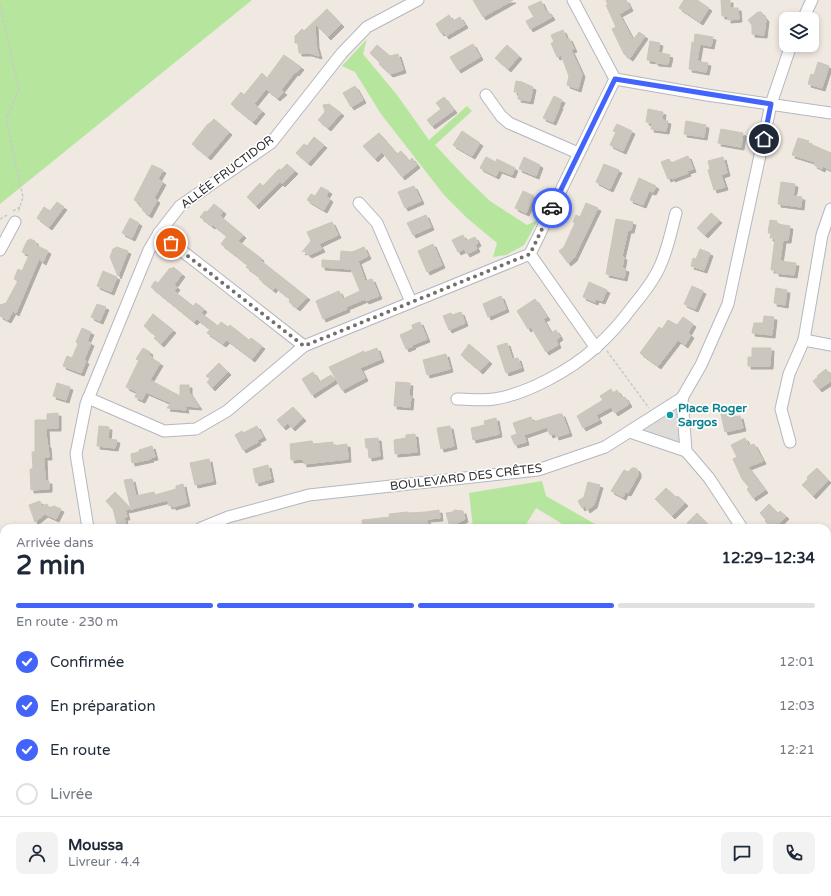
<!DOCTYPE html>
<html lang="fr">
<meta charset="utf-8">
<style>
:root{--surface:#fff;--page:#f2f2f3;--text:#1f2937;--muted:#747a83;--line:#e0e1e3;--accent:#4264fb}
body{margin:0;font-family:"Varela Round",sans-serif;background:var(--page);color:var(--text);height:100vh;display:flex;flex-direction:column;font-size:15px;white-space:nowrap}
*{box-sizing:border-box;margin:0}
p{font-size:13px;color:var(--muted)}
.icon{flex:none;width:22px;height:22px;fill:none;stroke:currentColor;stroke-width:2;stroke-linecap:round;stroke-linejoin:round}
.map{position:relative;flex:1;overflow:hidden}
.sheet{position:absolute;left:0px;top:524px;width:831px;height:372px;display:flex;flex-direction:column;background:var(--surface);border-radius:12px 12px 0 0;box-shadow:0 2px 6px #0003}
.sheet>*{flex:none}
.controls{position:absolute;left:779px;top:12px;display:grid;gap:8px}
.controls a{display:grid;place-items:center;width:40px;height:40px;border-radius:8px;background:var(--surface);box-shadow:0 2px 6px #0003;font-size:20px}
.pin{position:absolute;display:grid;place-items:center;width:34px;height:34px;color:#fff;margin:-17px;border:2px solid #fff;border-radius:50%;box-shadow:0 1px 4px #0007}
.courier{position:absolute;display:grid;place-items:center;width:40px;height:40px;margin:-20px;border:3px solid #4264fb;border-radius:50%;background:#fff;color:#222;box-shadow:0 1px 5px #0007}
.headline em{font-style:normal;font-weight:800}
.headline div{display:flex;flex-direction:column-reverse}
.headline{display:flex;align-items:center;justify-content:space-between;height:68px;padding:0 16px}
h1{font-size:26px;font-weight:800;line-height:30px}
.bar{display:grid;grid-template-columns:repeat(4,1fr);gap:6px 4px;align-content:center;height:48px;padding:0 16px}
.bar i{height:5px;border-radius:3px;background:var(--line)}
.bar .active{background:var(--accent)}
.bar p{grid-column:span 4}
.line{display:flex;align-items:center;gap:10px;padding:0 16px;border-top:1px solid var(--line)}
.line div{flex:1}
.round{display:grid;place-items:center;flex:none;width:42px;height:42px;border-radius:8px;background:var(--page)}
ol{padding:0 16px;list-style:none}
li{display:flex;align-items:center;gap:12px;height:44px}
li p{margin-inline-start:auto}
li .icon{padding:4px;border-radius:50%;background:var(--accent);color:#fff;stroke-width:4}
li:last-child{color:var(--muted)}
li i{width:22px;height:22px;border:2px solid var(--line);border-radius:50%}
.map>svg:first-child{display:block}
</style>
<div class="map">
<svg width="831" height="896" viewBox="0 0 831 896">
<defs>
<filter id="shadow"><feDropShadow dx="3" dy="3" stdDeviation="0" flood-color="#0004"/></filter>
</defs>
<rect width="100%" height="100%" fill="#efe9e1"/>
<!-- green -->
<g fill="#b6e59e">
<polygon points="0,0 252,0 0,204"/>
<polygon points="367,39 363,54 397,95 429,140 467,106 472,111 435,145 466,178 490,201 527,225 538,220 524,245 506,255 493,257 497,243 467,218 444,195 381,114 355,72 342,66"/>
<polygon points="542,481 546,496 602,528 569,528 536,508 524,528 473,528 469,493"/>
</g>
<!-- plaza -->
<polygon fill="#dfdcd8" points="676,404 681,405 682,446 643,429"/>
<!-- building -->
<g fill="#cbc7bf" stroke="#cbc5ba" filter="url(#shadow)">
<polygon points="473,0 513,0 483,17"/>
<polygon points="606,0 626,0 630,8 619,14 633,40 639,32 645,36 630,58 624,54 612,29 616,27 606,5 608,5"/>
<polygon points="684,0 697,0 709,8 700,22 679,8"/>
<polygon points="721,0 730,0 730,8 738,8 739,19 728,20 728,16 722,16"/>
<polygon points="541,1 546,12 548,11 552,17 530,29 526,21 534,17 528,7"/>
<polygon points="327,9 341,24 328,37 315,24 316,45 319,56 309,53 299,53 298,43 295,43 295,36 302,29 304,31"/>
<polygon points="758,12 761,12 766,19 764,35 752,34 752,25 748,20"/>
<polygon points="449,15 453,21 460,17 465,25 446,36 443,32 441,33 436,24"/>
<polygon points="563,30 567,39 569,38 574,49 571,50 582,74 578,89 567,85 569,76 561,55 557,57 551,43 554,42 551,35"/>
<polygon points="695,34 713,37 711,46 700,44 697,61 708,63 706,72 689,69 692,42 694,43"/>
<polygon points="650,41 660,43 658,52 670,55 668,64 656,63 655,61 647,60"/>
<polygon points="473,44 480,57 458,70 450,57"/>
<polygon points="377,45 390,56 398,54 403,70 390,74 379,64 380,63 370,53"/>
<polygon points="507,45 519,56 508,69 495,58"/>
<polygon points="284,55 301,67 296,73 295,72 281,90 284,92 277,98 266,89 254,104 262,111 253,122 231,104 241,92 244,95 262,73 267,78"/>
<polygon points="818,62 829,66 822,88 808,84 811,74 814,75"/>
<polygon points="516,81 522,82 533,87 530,101 518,99 519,92 514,92"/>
<polygon points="355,86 363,100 351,107 343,93"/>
<polygon points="554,96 562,100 559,106 560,106 553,122 543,118"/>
<polygon points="444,97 454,110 432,126 427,120 441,109 436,103"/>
<polygon points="329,104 341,113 328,128 318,120 325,112 323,105"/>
<polygon points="648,109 663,112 662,120 668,121 666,131 651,129 652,123 646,122"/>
<polygon points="214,119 229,132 208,157 192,144 207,125 210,123"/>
<polygon points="686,121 706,125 704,137 684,134"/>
<polygon points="617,124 632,131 623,151 610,145 616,132 613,131"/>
<polygon points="721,129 743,133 741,147 718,143"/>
<polygon points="462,131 480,143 472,156 453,145"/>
<polygon points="379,133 397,154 401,151 409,161 412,158 417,165 402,177 382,152 375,159 363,146"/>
<polygon points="314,137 324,145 308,163 296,153 304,144 307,146"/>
<polygon points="798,138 809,141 808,143 831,153 831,170 823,166 822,169 814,165 815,162 792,155"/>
<polygon points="688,156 693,169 687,171 688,173 672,179 672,177 668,179 661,162 669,159 671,163"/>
<polygon points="486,157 496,162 497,159 515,168 512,175 499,170 496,176 480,168"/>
<polygon points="524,157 540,165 536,176 519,169"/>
<polygon points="723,157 727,173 721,175 725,187 714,190 708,170 710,169 708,161"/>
<polygon points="287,164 295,171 282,184 280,182 256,206 247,197 260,183 263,186 279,169 281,170"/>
<polygon points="604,164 619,170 610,189 596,182"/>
<polygon points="152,165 163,170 158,179 163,182 154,198 157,200 149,215 143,211 144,209 139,206 141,204 134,200"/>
<polygon points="639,178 656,186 653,192 649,191 643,205 630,200"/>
<polygon points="781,182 795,184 793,196 802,197 801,207 778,204"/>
<polygon points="414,186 421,201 405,208 398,192"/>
<polygon points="321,187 329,191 326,196 330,199 324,210 307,200 311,194 315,196"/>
<polygon points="523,191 534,196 526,213 515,208"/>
<polygon points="57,202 64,207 49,227 37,218 44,207 50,211"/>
<polygon points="586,203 598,208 574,258 568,263 559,251 564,247 575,223 573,222 576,215 580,217"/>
<polygon points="214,204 223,211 220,216 243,235 238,241 261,258 260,260 307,297 297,308 289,302 290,299 275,287 273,290 259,279 260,277 246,267 248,265 221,244 227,236 213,225 212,226 200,217 205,211 207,212"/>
<polygon points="711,213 719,220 705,235 697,228"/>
<polygon points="426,215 431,227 413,235 407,223"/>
<polygon points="130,218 139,223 132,238 122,233"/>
<polygon points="616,219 633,222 631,230 628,230 622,256 624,257 622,268 626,269 624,278 606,274"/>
<polygon points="770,220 777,221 777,224 790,226 788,240 783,240 780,261 796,263 794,275 776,273 776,270 771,270 775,238 770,238 771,233 768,233"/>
<polygon points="332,222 338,235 319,244 322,249 309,255 304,251 302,252 311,241 307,232"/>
<polygon points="463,235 466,241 475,237 478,243 475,245 477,249 467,254 464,249 458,252 452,240"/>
<polygon points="30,239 35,241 36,245 48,251 43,262 39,259 16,313 13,311 8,320 0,316 0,305 6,303 18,281 14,279 18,269 22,271 29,255 22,252 27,241"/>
<polygon points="433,244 442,265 427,272 418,251"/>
<polygon points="117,247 128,251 118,276 110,257 113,249"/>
<polygon points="364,247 368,256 358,261 365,281 372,279 379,296 366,301 365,299 346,307 347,309 323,319 316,301 339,291 343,299 360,291 351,269 322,267 322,260 340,261 341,251 352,252"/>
<polygon points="700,249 710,253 704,270 691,266 693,258 696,259"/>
<polygon points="173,267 182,274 174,285 177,287 174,291 193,306 196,303 204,309 201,313 218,326 221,322 228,327 230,325 249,340 251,338 262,346 252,359 227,340 223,344 207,333 210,329 197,319 194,322 151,287 155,281 158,283 170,268 172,269"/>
<polygon points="103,271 117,277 111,292 97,286"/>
<polygon points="589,282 607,290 602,301 596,299 595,302 583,297"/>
<polygon points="692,286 703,291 695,309 684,304"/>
<polygon points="776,288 787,290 785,305 774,303"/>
<polygon points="501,296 506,309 488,317 483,304"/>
<polygon points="535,299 547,317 543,319 551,333 556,330 560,337 556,340 558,345 546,352 531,327 528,329 517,311"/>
<polygon points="97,304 106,307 100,321 91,317"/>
<polygon points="461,312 465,323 449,330 443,316 451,313 452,315"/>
<polygon points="153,314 173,330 161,344 154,338 156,336 144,326"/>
<polygon points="764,316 774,317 772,335 752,333 754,323 763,323"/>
<polygon points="683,317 693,324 688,333 691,335 685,345 678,340 658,366 640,353 659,327 662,329 668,320 677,325"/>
<polygon points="420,322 427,339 412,345 413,346 406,349 400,335 413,329 412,325"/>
<polygon points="82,328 91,332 87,341 91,343 84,360 86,361 81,373 63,366 67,356 72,358 78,344 76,342"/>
<polygon points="507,343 512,359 518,358 521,368 506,373 497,346"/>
<polygon points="469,344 489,361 480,371 461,355"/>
<polygon points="143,348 150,352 149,355 151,356 151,358 160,363 150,380 180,396 180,385 189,385 189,392 199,407 185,406 186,410 167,408 171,403 146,392 142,400 135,397 137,392 126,387 139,360 136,359"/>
<polygon points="377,348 381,359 360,368 365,378 342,390 329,367 364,351 364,353"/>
<polygon points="752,348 771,348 770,366 748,366 748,357 752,357"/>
<polygon points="446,354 450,369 427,375 423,360"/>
<polygon points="219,363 228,372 212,388 207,382 210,379 206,376"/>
<polygon points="826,369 831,376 831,381 819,389 813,381 818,377 817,376"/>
<polygon points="313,372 319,382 331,375 335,380 312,395 302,379"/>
<polygon points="396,382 410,383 409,395 411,396 410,407 394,406"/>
<polygon points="57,383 70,387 66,400 53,396"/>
<polygon points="611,389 613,393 617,390 622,398 625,397 629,404 615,413 611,407 596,415 599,420 583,428 577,416 603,400 600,396"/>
<polygon points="293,407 303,418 292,428 288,423 283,427 277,420"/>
<polygon points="731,408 733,417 740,416 743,428 725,432 720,410"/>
<polygon points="58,413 58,428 46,428 47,445 48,445 49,457 44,457 45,481 49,481 49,489 31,490 30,469 33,469 32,452 35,452 35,420 47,420 47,414"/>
<polygon points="559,414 562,414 569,433 556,437 555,433 550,435 547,427 524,435 526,442 515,445 511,436 517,434 513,423 531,417 533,422"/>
<polygon points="496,418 499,434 473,440 471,428 485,425 484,421"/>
<polygon points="99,426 109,427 108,439 117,440 115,448 97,446"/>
<polygon points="257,426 263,437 257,440 258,442 243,450 235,435 242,431 243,433"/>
<polygon points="450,426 454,446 441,449 437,428"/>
<polygon points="415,434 417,452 395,454 394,440 406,438 406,435"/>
<polygon points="378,438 380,456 369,458 368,448 366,448 365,439"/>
<polygon points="745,438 749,446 754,444 763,461 748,467 765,490 753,498 747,489 749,487 742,479 733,459 737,457 731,445"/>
<polygon points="311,441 312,441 313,444 333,442 333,446 347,444 348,459 304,464 303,459 291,460 290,444"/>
<polygon points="152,446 155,457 150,458 151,459 132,463 131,454 139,452 139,450"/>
<polygon points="209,459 213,481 195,485 190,463"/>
<polygon points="268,465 271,479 256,483 253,469"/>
<polygon points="632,468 636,468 638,471 638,475 628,493 625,492 623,497 611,491 624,470 628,472"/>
<polygon points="817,468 828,480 813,496 802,485 808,479 807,477"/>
<polygon points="132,479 136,496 154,492 155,495 176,489 176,486 183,484 187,503 173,507 173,505 169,506 168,500 131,509 124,480"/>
<polygon points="588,482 600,485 594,505 587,510 585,506 582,508 578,501 584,497"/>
<polygon points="666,488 676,497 678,496 685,503 672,516 655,499"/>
<polygon points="115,492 131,509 125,510 127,517 124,517 126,527 118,528 113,509 106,501"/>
<polygon points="40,501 42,506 47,504 49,508 54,506 61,509 56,519 45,514 35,522 29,505"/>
<polygon points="769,504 778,513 780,511 786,516 775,528 771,528 765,521 766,520 760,513"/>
<polygon points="439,510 440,518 427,519 428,527 363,528 362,520 390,517 389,514 408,512 409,513 426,512"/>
<polygon points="454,510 463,511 465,519 450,527 446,513 453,512"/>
<polygon points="697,513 712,528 693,528 687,523"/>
</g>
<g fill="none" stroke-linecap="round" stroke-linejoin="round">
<defs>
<g id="minor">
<polyline points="573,0 615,79 707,95 831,113"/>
<polyline points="803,19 812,0"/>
<polyline points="486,95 501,116 509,123 578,153"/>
<polyline points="359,203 377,223 411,302"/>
<polyline points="159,233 304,346"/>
<polyline points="0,250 15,222"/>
<polyline points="530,254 596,348"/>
<polyline points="804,340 831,345"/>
<polyline points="88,398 164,431 196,429 227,411 304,346 530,254 615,79"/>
<polyline points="682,398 686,451 709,478 742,528"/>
<path d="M457,399C469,399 482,401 494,399C527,394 571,370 596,347C610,335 622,321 633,306C643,294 654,280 660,266C668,249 671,231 676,213"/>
<polyline points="630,432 686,451"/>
<polyline points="790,442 781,409 789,374 804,340 822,235 831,209"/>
<polyline points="88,528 76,454 86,404 149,250 159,233 180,206 271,143 342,53 367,27 418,0"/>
<polyline points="201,528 228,517 309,495 538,470 605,447 682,398 701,365 728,304 771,104 791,45"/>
<polyline points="0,580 4,580"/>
<polyline points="827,643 831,644"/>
<polyline points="827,690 831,680"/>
<polyline points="0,730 4,740"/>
<polyline points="0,836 4,826"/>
<polyline points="431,892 432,896"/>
<polyline points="550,892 550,896"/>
<polyline points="138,896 139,892"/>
<polyline points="571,896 581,892"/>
<polyline points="684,896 687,892"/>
</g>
</defs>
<!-- minor casing -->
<use href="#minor" stroke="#b4b7c1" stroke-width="13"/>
<!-- path -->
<g stroke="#c9c9c9" stroke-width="1.5" stroke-dasharray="3 2" stroke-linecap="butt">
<polyline points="0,5 19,90 6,119 23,197 18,213"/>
<polyline points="13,211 20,207"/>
<polyline points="0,219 7,215"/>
<polyline points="607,351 649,408"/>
</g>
<!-- minor -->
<use href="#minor" stroke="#fff" stroke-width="11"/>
</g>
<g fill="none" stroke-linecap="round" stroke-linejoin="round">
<!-- done -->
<polyline stroke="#726f6d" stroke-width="4" stroke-dasharray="0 7.2" points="171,243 304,346 530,254 552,208"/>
<!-- route -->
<polyline stroke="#4264fb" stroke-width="5" points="552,208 615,79 771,104 764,139"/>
</g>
<!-- markers -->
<circle fill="#0f9aa8" stroke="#fff" stroke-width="1.5" cx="670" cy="415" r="4"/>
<g text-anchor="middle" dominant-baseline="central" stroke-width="3.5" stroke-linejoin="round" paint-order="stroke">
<!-- street labels -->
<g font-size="12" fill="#2e2e2e" stroke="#fff">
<text transform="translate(227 172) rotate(-37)">ALLÉE FRUCTIDOR</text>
<text transform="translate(466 477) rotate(-7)">BOULEVARD DES CRÊTES</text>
</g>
<!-- culture labels -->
<g font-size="12" font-weight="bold" fill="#0d838f" stroke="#fff" text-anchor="start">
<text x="678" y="408">Place Roger<tspan x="678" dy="14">Sargos</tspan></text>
</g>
</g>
</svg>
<div class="controls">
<a><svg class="icon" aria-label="layers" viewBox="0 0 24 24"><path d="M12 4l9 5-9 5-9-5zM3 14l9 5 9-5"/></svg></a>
</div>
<div class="pin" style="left:171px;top:243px;background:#ea580c"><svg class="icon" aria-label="bag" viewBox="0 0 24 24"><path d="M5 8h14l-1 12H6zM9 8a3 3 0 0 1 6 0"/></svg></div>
<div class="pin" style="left:764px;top:139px;background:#1f2937"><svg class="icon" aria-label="home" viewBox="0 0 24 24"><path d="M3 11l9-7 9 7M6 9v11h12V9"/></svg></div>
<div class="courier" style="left:552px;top:208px"><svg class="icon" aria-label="car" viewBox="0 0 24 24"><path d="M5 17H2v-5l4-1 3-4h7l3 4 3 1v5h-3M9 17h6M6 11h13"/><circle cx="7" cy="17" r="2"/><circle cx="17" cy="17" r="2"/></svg></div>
<section class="sheet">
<div class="headline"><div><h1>2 min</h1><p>Arrivée dans</p></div><em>12:29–12:34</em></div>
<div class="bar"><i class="active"></i><i class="active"></i><i class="active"></i><i></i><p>En route · 230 m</p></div>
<ol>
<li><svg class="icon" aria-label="check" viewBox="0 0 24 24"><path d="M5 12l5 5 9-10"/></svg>Confirmée<p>12:01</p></li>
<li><svg class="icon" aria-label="check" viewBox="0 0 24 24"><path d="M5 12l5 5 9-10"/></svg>En préparation<p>12:03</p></li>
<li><svg class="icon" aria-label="check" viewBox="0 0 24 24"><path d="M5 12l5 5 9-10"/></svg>En route<p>12:21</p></li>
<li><i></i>Livrée</li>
</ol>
<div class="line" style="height:72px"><a class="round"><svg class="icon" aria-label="person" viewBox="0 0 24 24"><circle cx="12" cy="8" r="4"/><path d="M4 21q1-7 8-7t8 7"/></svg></a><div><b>Moussa</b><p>Livreur · 4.4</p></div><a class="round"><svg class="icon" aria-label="chat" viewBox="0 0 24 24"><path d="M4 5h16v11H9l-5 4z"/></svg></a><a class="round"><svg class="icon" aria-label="phone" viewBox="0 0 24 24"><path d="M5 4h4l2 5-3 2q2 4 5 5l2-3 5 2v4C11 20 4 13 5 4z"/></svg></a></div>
</section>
</div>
